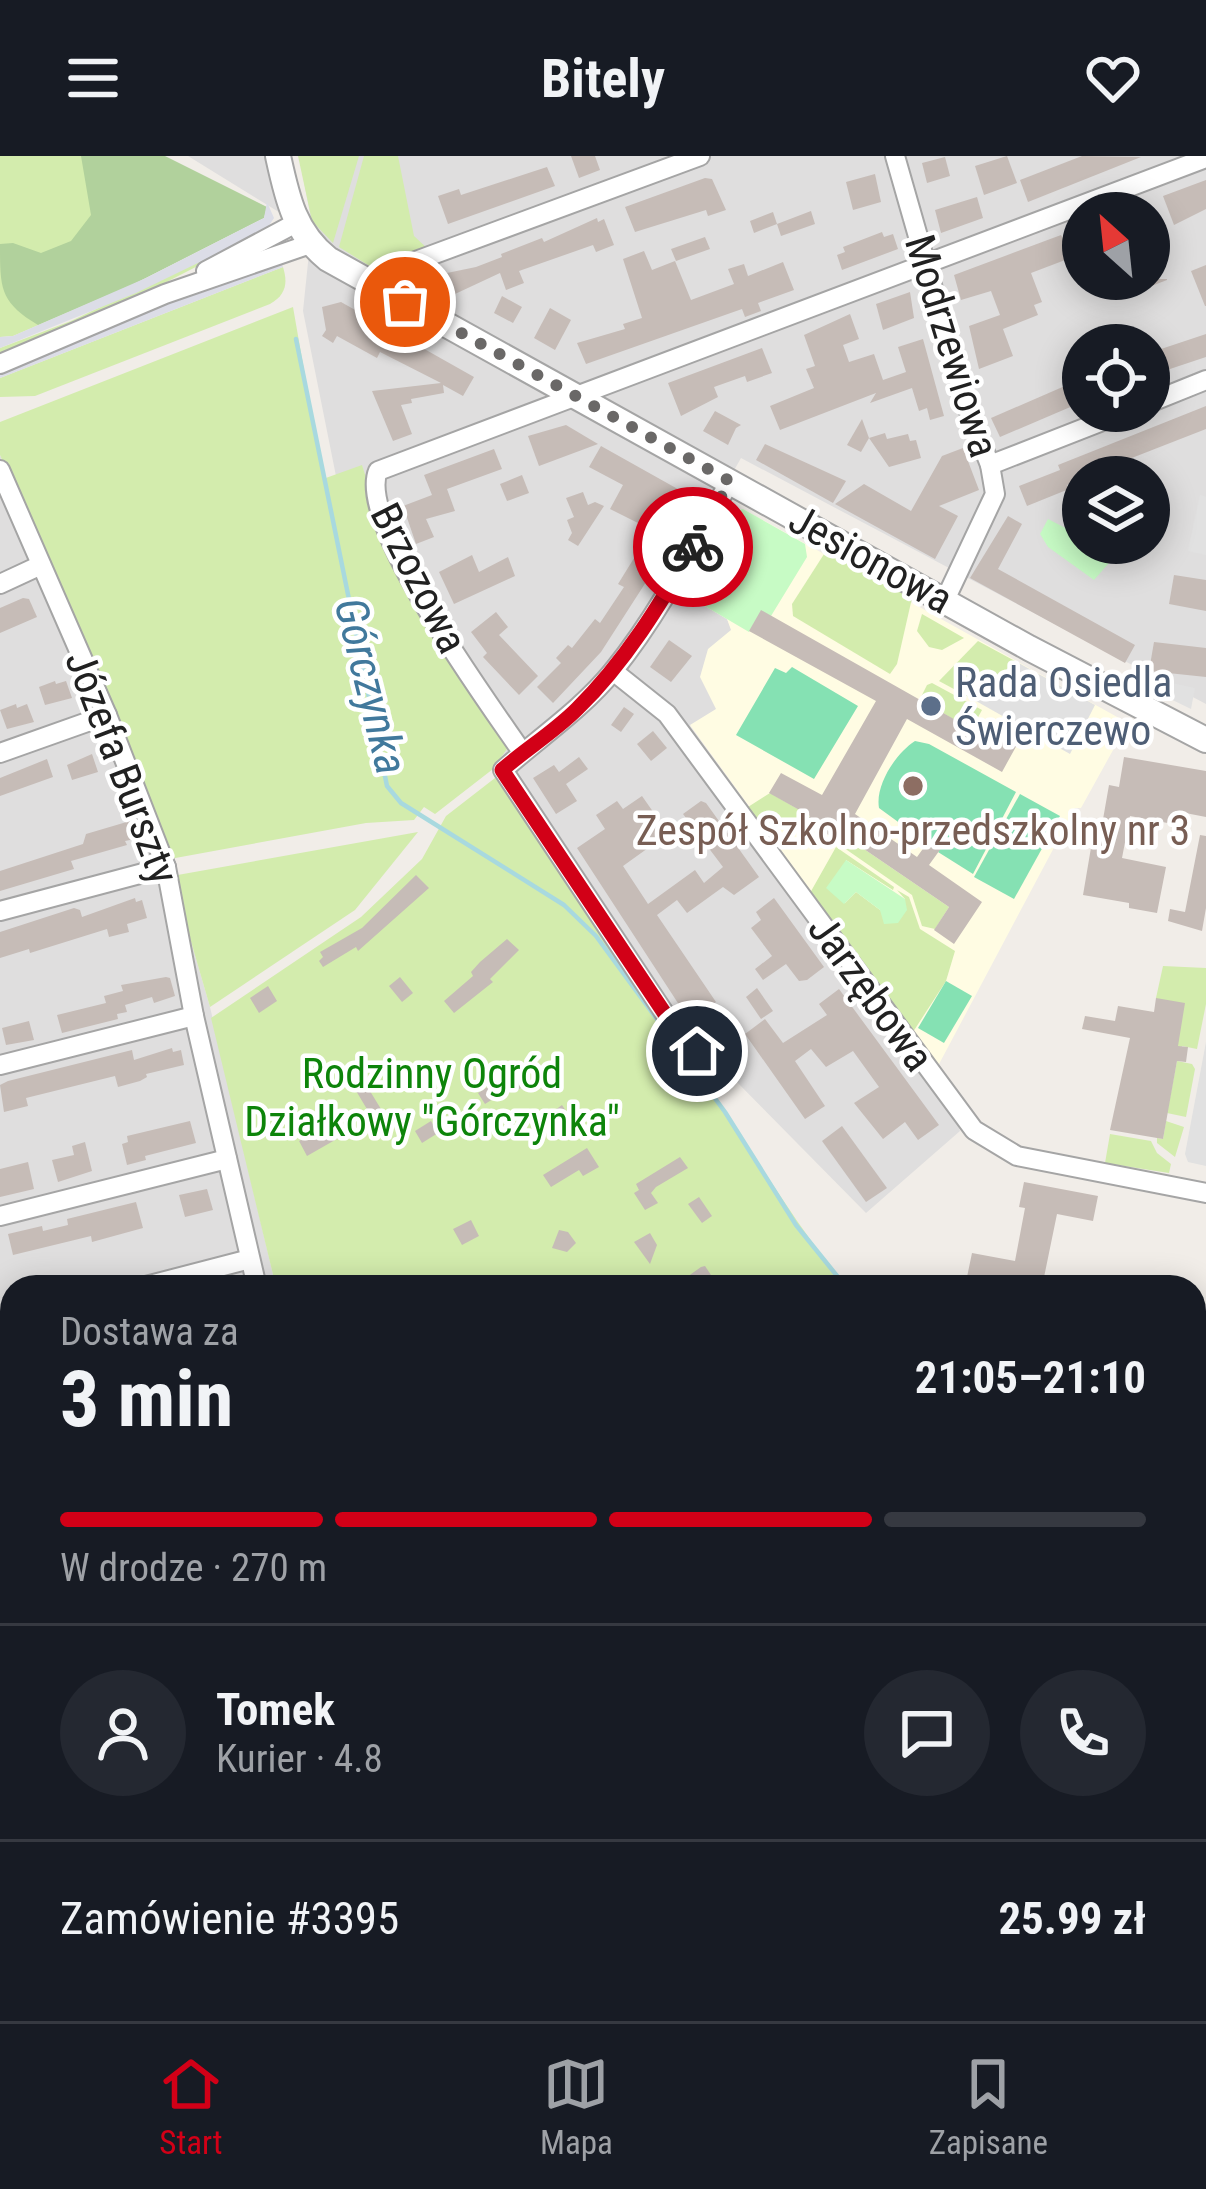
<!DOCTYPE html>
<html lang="pl">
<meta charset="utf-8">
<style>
:root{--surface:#171b24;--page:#242831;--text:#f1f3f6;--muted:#9ea1a6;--line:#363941;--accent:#d20017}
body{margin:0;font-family:"Roboto Condensed",sans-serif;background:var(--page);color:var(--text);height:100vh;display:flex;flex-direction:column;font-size:45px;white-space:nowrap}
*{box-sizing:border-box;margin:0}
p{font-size:39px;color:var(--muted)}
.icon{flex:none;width:66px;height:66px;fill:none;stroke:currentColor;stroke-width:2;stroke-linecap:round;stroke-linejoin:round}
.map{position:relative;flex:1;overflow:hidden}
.side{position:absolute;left:0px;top:1119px;width:1206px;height:747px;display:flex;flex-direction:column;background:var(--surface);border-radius:36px 36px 0 0;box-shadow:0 6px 30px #0003}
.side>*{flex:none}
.needle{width:78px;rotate:333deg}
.buttons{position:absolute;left:1062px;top:36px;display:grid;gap:24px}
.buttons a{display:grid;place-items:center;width:108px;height:108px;border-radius:50%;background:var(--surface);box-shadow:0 6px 30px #0003;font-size:60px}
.pin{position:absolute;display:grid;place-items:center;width:102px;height:102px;color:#fff;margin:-51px;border:6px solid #fff;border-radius:50%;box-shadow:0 3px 12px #0007}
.courier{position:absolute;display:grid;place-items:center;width:120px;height:120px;margin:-60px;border:9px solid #d20017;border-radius:50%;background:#fff;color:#222;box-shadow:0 3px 15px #0007}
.head em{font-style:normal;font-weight:700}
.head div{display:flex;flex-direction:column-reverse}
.head{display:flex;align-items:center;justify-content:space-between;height:204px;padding:0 60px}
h1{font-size:78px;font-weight:700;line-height:90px}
.bar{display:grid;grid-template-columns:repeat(4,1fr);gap:18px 12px;align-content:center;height:144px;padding:0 60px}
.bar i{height:15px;border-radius:9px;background:var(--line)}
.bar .current{background:var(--accent)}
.bar p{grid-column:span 4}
.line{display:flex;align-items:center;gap:30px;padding:0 60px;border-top:3px solid var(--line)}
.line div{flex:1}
.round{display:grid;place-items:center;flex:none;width:126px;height:126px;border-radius:63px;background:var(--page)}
header{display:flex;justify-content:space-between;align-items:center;height:156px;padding:0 60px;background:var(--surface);font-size:54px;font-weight:700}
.tabs{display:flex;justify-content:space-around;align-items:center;height:168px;border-top:3px solid var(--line);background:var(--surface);font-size:33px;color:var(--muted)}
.tabs a{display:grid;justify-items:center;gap:6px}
.tabs .current{color:var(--accent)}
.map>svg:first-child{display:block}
</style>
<header><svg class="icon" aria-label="menu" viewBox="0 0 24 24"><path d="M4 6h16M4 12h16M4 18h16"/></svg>Bitely<svg class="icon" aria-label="heart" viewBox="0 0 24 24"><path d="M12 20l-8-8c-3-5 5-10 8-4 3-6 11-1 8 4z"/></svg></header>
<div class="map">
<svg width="1206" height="1865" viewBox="0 0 1206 1865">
<rect width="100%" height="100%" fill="#f1ede8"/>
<!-- residential -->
<g fill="#dfdede" fill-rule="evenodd">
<polygon points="188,0 270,0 282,58"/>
<path d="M299,0H1206V548L741,302L671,426L681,436L727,463L732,475L709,493L717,553L690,570L938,910L960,975L866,1057L730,919L658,859L493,613L509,590L386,383L362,310L336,320L303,155L312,68ZM1083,57H1149V123H1083ZM1083,189H1149V255H1083ZM1083,321H1149V387H1083Z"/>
<polygon points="0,299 172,720 210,851 276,1131 12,1131 12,1179 0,1183"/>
<polygon points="1206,1216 1206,1865 1103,1865 1105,1854 1194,1854 1194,1277"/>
<polygon points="12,1630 12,1854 758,1854 789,1865 0,1865 0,1636"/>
<polygon points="832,1854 1083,1854 1081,1865 834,1865"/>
</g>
<!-- education -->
<polygon fill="#fffce3" points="743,353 1128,567 1081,652 1075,652 938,910 690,569 716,553 700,521 708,493 731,474 727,463 681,436 723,358"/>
<!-- grass -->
<g fill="#d3ecad">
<polygon points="0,0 165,0 132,129 13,180 0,181"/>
<polygon points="298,0 359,0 333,87 312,65"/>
<polygon points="364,0 398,0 414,80 429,94 376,114 339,91"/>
<polygon points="251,79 258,79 151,134 0,198 0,192 71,165"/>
<path d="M283,111C288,127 286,139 270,148L35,240L0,241V222Z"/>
<polygon points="293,151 323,323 362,309 386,383 509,590 493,613 435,658 424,651 414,664 366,667 170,703 0,299 0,266"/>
<polygon points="826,395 912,442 897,508 890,518 793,460 792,448"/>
<polygon points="922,458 964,482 942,494 929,491 917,475"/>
<polygon points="978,485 1015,505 976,545 939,525"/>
<polygon points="932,527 982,554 971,574 920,543 927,529"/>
<path d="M495,622L500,623L658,859C676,896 705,925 728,960C766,1018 802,1076 846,1131H276L211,862L361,761L422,703L446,660Z"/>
<polygon points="770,637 810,660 800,673 788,665 768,679 748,651"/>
<polygon points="836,674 949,751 935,773 922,770 912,739 834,685"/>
<polygon points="418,676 355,754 210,851 172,720"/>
<polygon points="836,691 894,731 893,734 846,704 845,747 856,736 880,754 905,743 897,734 909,741 920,773 955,795 946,825 913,876 810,737"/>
<polygon points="1163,810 1206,812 1206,848 1197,893 1182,890 1180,898 1156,842"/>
<polygon points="1177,905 1192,908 1195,913 1186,961 1167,957"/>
<polygon points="1166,965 1184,971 1175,1001 1157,987 1157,982 1163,983"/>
<polygon points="1110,978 1151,985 1157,997 1171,1008 1169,1017 1105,1007"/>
<polygon points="12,1179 12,1630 0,1636 0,1183"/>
<polygon points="269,1854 380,1854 389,1865 252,1865"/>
<polygon points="758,1854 832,1854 835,1864 789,1865"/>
</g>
<!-- forest -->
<path fill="#b1d19c" d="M81,0H165L267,51L264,62L132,129L38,169C0,146 0,133 0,88L13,87L41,97L71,85L91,59Z"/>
<!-- park -->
<g fill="#c7fbc5">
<polygon points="743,353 805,388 807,401 771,460 761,455 749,476 681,436 723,358"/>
<polygon points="1048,363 1077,378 1109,407 1094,424 1048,391 1040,378"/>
<polygon points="846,704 905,743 907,754 898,767 884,768 880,754 856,736 844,748 826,732"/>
</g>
<!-- pitch -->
<g fill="#85e1b3">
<polygon points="792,511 858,550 814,623 736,579 775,512 786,517"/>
<path d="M915,585L929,588L1016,636L973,718L938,696L941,691L931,683L927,687L879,652C875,629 896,597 915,585Z"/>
<polygon points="1020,638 1060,660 1014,743 974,721"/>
<polygon points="946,825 972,840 944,887 918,872"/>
</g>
<!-- parking -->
<g fill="#e1e1e1">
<polygon points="1200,339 1206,341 1206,399 1188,395"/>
<polygon points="1015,505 1095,549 1070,598 976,545"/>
<polygon points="1148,522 1195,532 1191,553 1144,530"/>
<polygon points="1206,886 1206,1010 1188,1006 1185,998"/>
</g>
<!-- plaza -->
<g fill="#dcdde7">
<polygon points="267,46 274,62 266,74 136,137 0,192 0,181 13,180 146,122 264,62"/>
<polygon points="281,106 283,111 0,222 0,217 137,159"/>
</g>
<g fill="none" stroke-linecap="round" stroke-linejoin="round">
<!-- stream -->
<g stroke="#a8d9df" stroke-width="4.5">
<polyline points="296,183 387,630 401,647 564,749 596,780 725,956 796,1069 846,1131"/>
<polyline points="1201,1353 1206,1354"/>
</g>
</g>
<!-- building -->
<g fill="#c6bcb7">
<polygon points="571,0 595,0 600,14 579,22"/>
<polygon points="1007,0 1017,27 984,39 975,10"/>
<polygon points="1082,0 1141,1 1028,46 1020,24"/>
<polygon points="945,1 950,20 927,27 922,7"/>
<polygon points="547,11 555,30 448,68 438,40 459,33 461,39"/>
<polygon points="875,18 881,46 853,54 846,26"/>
<polygon points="705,22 712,23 726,54 708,60 706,54 635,76 625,51"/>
<polygon points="1206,24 1206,53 1174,69 1163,40"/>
<polygon points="977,41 983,62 941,77 935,54"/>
<polygon points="811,55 815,68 781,80 777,68 754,77 750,65 773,56 777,68"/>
<polygon points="597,62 598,66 604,63 614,89 596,96 593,89 519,115 524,127 506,134 500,117 455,138 447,117 476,111 502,101 501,98 542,82 544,86"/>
<polygon points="882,76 884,81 893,78 898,93 842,114 837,99 845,96 843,91"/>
<polygon points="1061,79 1073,101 1031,117 1042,146 1034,149 1038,159 1003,173 1013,200 979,213 969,170 1000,159 991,135 961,144 954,119"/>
<polygon points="705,81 710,93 676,105 671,93"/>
<polygon points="644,95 652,114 675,105 691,144 734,128 728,113 744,108 748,120 783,106 794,134 758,147 761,155 745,161 742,153 586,208 577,187 625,173 623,168 642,162 623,103"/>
<polygon points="1206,109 1206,150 1205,150 1191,115"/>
<polygon points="1107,123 1167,123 1167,124 1115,144"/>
<polygon points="910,136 914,162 883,174 876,148"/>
<polygon points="502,140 522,151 513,167 494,157"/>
<polygon points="341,146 474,221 463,240 443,229 444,237 411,243 412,247 401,249 412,278 393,285 372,235 441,227 380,196 377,202 337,180 333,187 322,180 326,174 322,151"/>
<polygon points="550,152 571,164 555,194 534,182"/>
<polygon points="850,158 859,183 843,189 849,206 874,198 883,224 906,216 898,191 923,183 944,260 930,264 927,252 919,255 912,232 870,247 876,237 780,274 770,250 814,232 806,213 815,210 804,179"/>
<polygon points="1206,178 1206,201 1149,220 1149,197"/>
<polygon points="762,192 772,217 747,226 745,220 714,231 718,241 681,260 668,227"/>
<polygon points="1074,226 1082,246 1000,281 991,262"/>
<polygon points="1206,250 1206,273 1083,321 1067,329 1069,333 1027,350 1019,330 1060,314 1058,309"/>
<polygon points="715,255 741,269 736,272 728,289 703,275"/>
<polygon points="862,263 869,282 861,296 847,289"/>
<polygon points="566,269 598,288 539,310 528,280"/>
<polygon points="885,277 887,283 908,278 910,285 916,284 921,302 889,311 869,282"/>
<polygon points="765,288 846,325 833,347 756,304"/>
<polygon points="601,290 692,341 681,360 672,355 658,377 610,353 623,329 589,311"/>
<polygon points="963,292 979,334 939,350 958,360 935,403 835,348 864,328 911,355 942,300"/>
<polygon points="494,293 502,313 447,333 455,355 426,363 434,381 416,388 403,350 432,339 424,319"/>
<polygon points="522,319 529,337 507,345 500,328"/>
<polygon points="583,336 588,349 595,346 604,350 578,390 568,384 572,377 567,364 574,361 566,342"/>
<polygon points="1008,360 1022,368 998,413 1135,489 1125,507 970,422"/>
<polygon points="644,386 664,398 601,496 553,547 537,531 561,507 556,502 568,489 572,492 595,463 600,467 624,431 618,428"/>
<polygon points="472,399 479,416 508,401 515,420 454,448 439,416"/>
<polygon points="1174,419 1206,424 1206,455 1169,448"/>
<polygon points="23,442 29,443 37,461 0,477 0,452"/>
<polygon points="761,454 991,584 1002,564 1024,576 1002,616 907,563 855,658 917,701 930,683 942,691 929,709 982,746 954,788 934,774 949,751 836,674 832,681 806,666 810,660 769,637 781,617 822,639 876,545 749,475"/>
<polygon points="496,456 508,471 499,479 538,520 519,539 483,501 487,497 471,476"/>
<polygon points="669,484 692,500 671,526 650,511"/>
<polygon points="1154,486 1206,492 1206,521 1149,515"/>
<polygon points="55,525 56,528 66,525 72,542 45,549 39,531"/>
<polygon points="16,548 17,552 27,548 34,566 7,573 0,554"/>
<polygon points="624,551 634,558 621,576 611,569"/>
<polygon points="653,575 667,592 651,605 637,588"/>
<polygon points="92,598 98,616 72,624 67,609"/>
<polygon points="579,601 588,613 566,628 577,645 556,658 533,622 554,609 559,616"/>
<polygon points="1124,601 1206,615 1206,661 1175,655 1173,668 1130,660 1122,702 1166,711 1157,757 1129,752 1129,747 1083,739 1095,668 1102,669 1109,629 1119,631"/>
<polygon points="47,603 53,621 0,640 0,622"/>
<polygon points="642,640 656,660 650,665 662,682 623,710 648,748 695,714 704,727 723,711 683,658 701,645 706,647 759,721 734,739 723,731 687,757 677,744 657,759 716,846 689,864 577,692 605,673 596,659 617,645 623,653"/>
<polygon points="130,665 135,683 125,685 127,689 71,705 74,713 0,735 0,715 83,688 86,678"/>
<polygon points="1200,679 1206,680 1206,752 1202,775 1168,765 1170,753 1185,756"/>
<polygon points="416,719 429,732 358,795 356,791 323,811 319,805 323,801 320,796 362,772"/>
<polygon points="135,742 136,746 142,744 147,762 127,768 129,776 109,781 107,773 30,797 29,793 0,802 0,776 74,752 80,754 82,761"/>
<polygon points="774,742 824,811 807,824 799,825 786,808 763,824 755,813 772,800 751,772 761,764 756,756"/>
<polygon points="507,783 519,794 490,823 493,826 454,857 444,845 473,820 471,816 480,806"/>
<polygon points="166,821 170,822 175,840 154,847 152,841 125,849 127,856 117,858 118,863 62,877 57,859 106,847 104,840 123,835 121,829"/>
<polygon points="400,821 413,837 402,846 389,830"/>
<polygon points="268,830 277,845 259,857 250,842"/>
<polygon points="757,832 773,855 761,863 746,841"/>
<polygon points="839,833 939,969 918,984 905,966 883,983 854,947 879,931 853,895 826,911 811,893 795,905 825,950 805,963 745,878 765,863 783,887 827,859 819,848"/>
<polygon points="1156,842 1185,847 1178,890 1188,891 1186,906 1177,905 1163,983 1110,974 1130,882 1082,873 1085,860 1115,865 1118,850 1154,856"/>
<polygon points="29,865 34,884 6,889 2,872"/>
<polygon points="172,892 173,896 181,894 184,909 146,918 147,921 140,925 118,931 115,920 26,942 28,950 4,956 0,929 8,925 132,894 134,904"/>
<polygon points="520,911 530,925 518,934 515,929 485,948 478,937"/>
<polygon points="362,922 384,958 374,965 352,928"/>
<polygon points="562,949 575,969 565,976 551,957"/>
<polygon points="190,965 196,987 145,1000 146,1004 127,1009 122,988 128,986 127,980"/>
<polygon points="431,965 438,977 422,987 415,975"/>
<polygon points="334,967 342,980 307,1000 299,985"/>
<polygon points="842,970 887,1032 866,1046 822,985"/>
<polygon points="85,986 92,1015 58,1026 52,1004 74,999 72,990"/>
<polygon points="587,992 599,1011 583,1020 579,1014 551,1031 543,1019"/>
<polygon points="680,1001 688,1012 656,1031 651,1037 658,1047 645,1054 634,1037 639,1034 636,1028"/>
<polygon points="28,1006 34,1033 0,1041 0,1013"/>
<polygon points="1024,1026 1098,1040 1093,1065 1057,1058 1042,1131 967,1121 972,1097 1015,1105 1025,1052 1019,1051"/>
<polygon points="207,1033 213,1054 185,1061 179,1039"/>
<polygon points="699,1041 712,1060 702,1067 688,1048"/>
<polygon points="136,1046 143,1072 92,1086 91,1080 13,1099 8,1078 42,1070 43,1075 68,1069 67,1063"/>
<polygon points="471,1064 479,1080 462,1089 453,1073"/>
<polygon points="559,1074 568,1076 576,1087 567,1096 552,1092"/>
<polygon points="650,1077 657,1089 650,1108 634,1086"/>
<polygon points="705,1110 719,1131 673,1131 701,1111"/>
<polygon points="1194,1386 1206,1388 1206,1428 1194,1426"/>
<polygon points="12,1776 12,1824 0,1798 0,1782"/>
</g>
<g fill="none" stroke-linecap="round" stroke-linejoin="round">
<defs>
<g id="minor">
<polyline points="895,0 966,248 990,309 995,338 945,444"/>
<polyline points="413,106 700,0"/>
<polyline points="206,115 296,67"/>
<polyline points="0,208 165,138 310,88"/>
<polyline points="1149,247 1206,224"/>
<polyline points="990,309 1128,255"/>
<polyline points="0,314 107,559 166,711 194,860 257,1131"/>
<polyline points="0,428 41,409"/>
<polyline points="613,515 667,558 974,974 1017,1000 1206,1037"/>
<path d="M522,596C490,549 356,367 378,315L1206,2"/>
<polyline points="0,597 107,559"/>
<polyline points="0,755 166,711"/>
<path d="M697,895L665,858L503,614C540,581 581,554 613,515C660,457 694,389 730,325"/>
<polyline points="0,909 194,860"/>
<polyline points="0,1060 227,1003"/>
<polyline points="142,1131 250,1103"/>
<polyline points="0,1170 12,1165"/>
<polyline points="1194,1448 1206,1450"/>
<polyline points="1194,1603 1206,1605"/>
<polyline points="0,1628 12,1626"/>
<polyline points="0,1679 12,1721"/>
<polyline points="1194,1786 1206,1784"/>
<polyline points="77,1854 84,1865"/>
<polyline points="417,1854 424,1865"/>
<polyline points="735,1854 767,1865"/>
<polyline points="843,1854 845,1865"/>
<polyline points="964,1854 965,1865"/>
<polyline points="1190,1854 1206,1860"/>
<polyline points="173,1865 193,1854"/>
<polyline points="702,1865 705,1854"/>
</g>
<g id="tertiary">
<path d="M278,0C287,41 294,76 328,103L1029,492L1206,584"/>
<polyline points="1194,1267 1206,1202"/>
<polyline points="1104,1865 1106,1854"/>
</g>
</defs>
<!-- minor casing -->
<use href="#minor" stroke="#a5a5a5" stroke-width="22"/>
<!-- tertiary casing -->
<use href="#tertiary" stroke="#a5a5a5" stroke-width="28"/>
<!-- minor -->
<use href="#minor" stroke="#fff" stroke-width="18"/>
<!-- tertiary -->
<use href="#tertiary" stroke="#fff" stroke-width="24"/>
</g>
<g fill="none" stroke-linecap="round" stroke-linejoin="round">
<!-- done -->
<polyline stroke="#6a6867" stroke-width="12" stroke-dasharray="0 21.6" points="405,146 730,325 693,391"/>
<!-- route -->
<path stroke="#d20017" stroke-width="15" d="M693,391C660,449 625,506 577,553C554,576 526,593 502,614L665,858L697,895"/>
</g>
<!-- markers -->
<circle fill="#5c6f8a" stroke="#fff" stroke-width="4.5" cx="931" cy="550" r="12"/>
<circle fill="#8d6e63" stroke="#fff" stroke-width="4.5" cx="913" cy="630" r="12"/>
<g text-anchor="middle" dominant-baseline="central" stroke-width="9" stroke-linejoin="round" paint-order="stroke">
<!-- street labels -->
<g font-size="42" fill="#212121" stroke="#fff">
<text transform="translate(952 190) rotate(73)">Modrzewiowa</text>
<text transform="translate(871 403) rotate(29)">Jesionowa</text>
<text transform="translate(419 422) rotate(63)">Brzozowa</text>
<text transform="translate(122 611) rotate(69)">Józefa Burszty</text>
<text transform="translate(871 837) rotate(54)">Jarzębowa</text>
</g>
<!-- service labels -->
<g font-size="42" fill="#4e5e75" stroke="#fff" text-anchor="start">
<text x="955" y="526">Rada Osiedla<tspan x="955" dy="48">Świerczewo</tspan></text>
</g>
<!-- education labels -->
<g font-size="42" fill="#785e54" stroke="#fff">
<text x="913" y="674">Zespół Szkolno-przedszkolny nr 3</text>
</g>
<!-- park labels -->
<g font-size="42" fill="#0d840a" stroke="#fff">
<text x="432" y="917">Rodzinny Ogród<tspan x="432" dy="48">Działkowy "Górczynka"</tspan></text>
</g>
<!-- water labels -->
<g font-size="45" font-style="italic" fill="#41799c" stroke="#fff">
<text transform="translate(371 530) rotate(76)">Górczynka</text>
</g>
</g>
</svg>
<div class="buttons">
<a><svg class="needle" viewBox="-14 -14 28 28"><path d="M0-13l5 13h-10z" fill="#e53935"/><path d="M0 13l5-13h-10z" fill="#9ea1a6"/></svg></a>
<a><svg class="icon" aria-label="locate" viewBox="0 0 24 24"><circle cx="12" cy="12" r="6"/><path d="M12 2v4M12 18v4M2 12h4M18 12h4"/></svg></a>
<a><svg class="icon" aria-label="layers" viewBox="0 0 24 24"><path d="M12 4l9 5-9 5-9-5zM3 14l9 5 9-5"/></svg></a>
</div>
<div class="pin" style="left:405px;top:146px;background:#ea580c"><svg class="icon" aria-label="bag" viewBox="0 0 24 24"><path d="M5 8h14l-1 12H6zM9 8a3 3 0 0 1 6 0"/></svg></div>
<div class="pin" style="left:697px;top:895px;background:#1f2937"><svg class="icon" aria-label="home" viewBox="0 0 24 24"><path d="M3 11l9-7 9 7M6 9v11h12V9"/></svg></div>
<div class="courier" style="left:693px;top:391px"><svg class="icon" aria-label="bike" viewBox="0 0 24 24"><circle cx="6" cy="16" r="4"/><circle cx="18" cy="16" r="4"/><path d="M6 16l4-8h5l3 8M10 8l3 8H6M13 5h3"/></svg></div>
<section class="side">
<div class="head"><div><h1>3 min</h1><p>Dostawa za</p></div><em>21:05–21:10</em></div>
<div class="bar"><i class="current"></i><i class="current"></i><i class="current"></i><i></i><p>W drodze · 270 m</p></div>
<div class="line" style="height:216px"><a class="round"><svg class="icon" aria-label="person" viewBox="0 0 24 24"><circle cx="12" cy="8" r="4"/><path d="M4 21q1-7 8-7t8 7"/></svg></a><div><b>Tomek</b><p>Kurier · 4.8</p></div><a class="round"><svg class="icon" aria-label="chat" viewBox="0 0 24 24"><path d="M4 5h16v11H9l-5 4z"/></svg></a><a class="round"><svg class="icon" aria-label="phone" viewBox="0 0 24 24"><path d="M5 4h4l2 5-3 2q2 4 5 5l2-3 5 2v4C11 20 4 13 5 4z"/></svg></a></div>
<div class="line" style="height:156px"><div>Zamówienie #3395</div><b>25.99 zł</b></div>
</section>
</div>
<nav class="tabs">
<a class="current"><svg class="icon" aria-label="home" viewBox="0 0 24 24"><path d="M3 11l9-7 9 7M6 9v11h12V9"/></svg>Start</a>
<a><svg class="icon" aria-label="map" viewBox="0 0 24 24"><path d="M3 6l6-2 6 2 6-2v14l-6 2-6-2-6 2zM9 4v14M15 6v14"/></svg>Mapa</a>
<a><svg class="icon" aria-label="saved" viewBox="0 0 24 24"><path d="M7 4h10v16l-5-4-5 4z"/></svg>Zapisane</a>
</nav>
